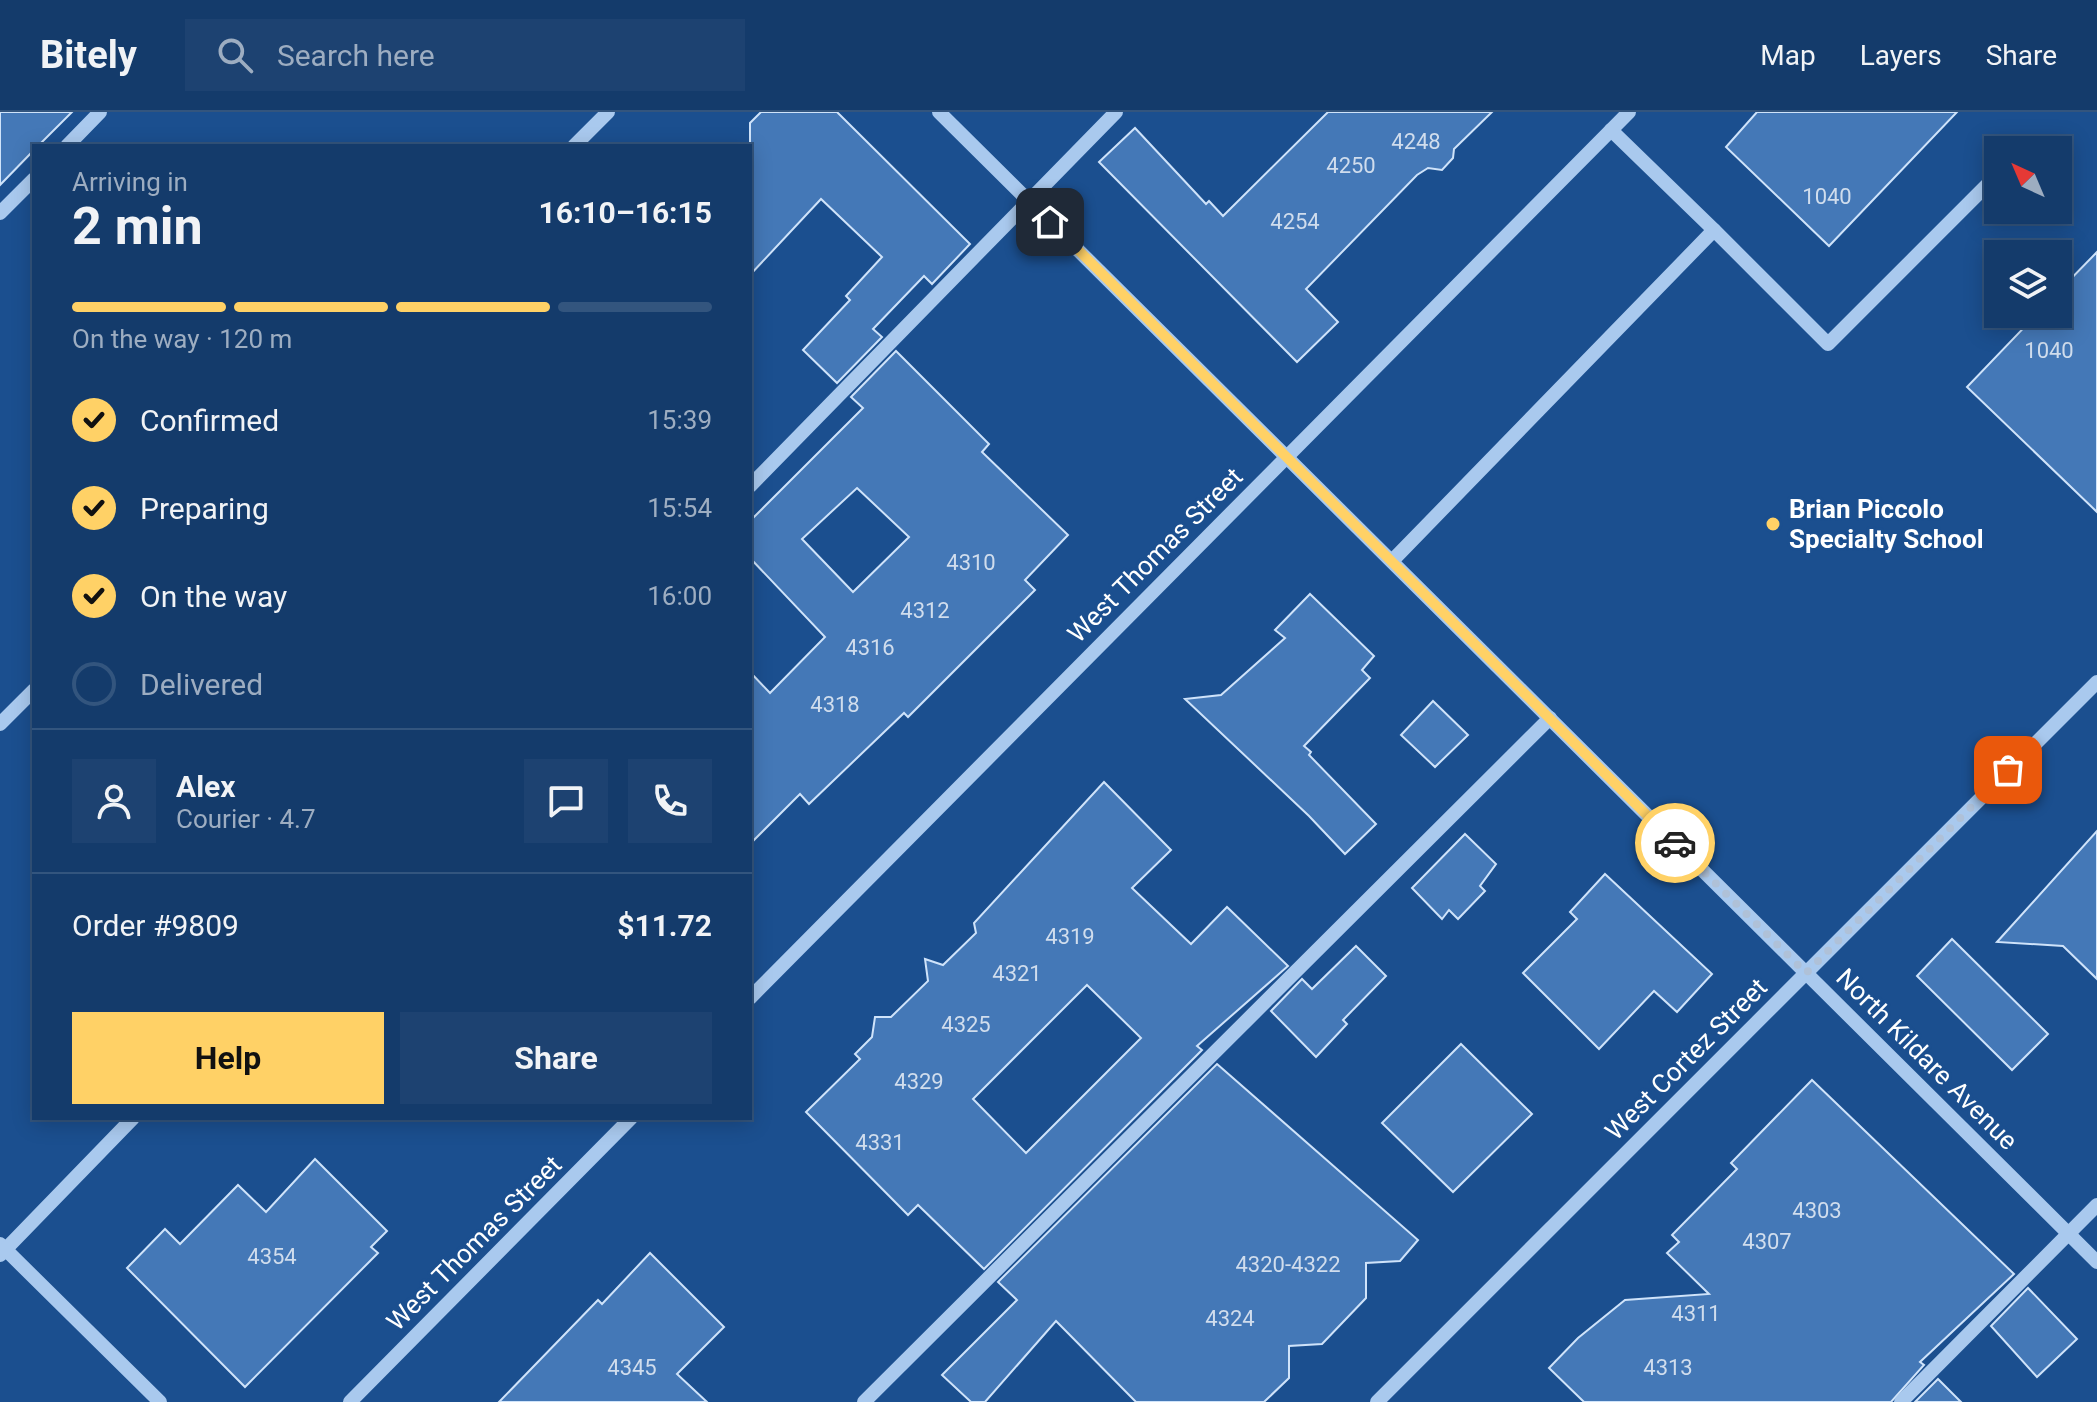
<!DOCTYPE html>
<meta charset="utf-8">
<style>
:root{--surface:#143b6b;--page:#1d4271;--text:#f1f3f6;--muted:#9dadc1;--line:#33557e;--accent:#ffd166}
body{margin:0;font-family:Roboto,sans-serif;background:var(--page);color:var(--text);height:100vh;display:flex;flex-direction:column;font-size:30px;white-space:nowrap}
*{box-sizing:border-box;margin:0}
p{font-size:26px;color:var(--muted)}
.icon{flex:none;width:44px;height:44px;fill:none;stroke:currentColor;stroke-width:2;stroke-linecap:round;stroke-linejoin:round}
.map{position:relative;flex:1;overflow:hidden}
.drawer{position:absolute;left:32px;top:32px;width:720px;height:976px;display:flex;flex-direction:column;background:var(--surface);border-radius:0px;box-shadow:0 4px 20px #0003,0 0 0 2px var(--line)}
.drawer>*{flex:none}
.needle{width:52px;rotate:316deg}
.buttons{position:absolute;left:1984px;top:24px;display:grid;gap:16px}
.buttons a{display:grid;place-items:center;width:88px;height:88px;border-radius:0px;background:var(--surface);box-shadow:0 4px 20px #0003,0 0 0 2px var(--line);font-size:40px}
.pin{position:absolute;display:grid;place-items:center;width:68px;height:68px;color:#fff;margin:-34px;border-radius:16px;box-shadow:0 4px 12px #0006}
.courier{position:absolute;display:grid;place-items:center;width:80px;height:80px;margin:-40px;border:6px solid #ffd166;border-radius:50%;background:#fff;color:#222;box-shadow:0 2px 10px #0007}
.overview em{font-style:normal;font-weight:700}
.overview div{display:flex;flex-direction:column-reverse}
.overview{display:flex;align-items:center;justify-content:space-between;height:136px;padding:0 40px}
h1{font-size:52px;font-weight:700;line-height:60px}
.bar{display:grid;grid-template-columns:repeat(4,1fr);gap:12px 8px;align-content:center;height:96px;padding:0 40px}
.bar i{height:10px;border-radius:6px;background:var(--line)}
.bar .active{background:var(--accent)}
.bar p{grid-column:span 4}
.line{display:flex;align-items:center;gap:20px;padding:0 40px;border-top:2px solid var(--line)}
.line div{flex:1}
.round{display:grid;place-items:center;flex:none;width:84px;height:84px;border-radius:0px;background:var(--page)}
ol{padding:0 40px;list-style:none}
li{display:flex;align-items:center;gap:24px;height:88px}
li p{margin-inline-start:auto}
li .icon{padding:8px;border-radius:50%;background:var(--accent);color:#111;stroke-width:4}
li:last-child{color:var(--muted)}
li i{width:44px;height:44px;border:4px solid var(--line);border-radius:50%}
.action{display:flex;gap:16px;margin-top:auto;padding:16px 40px}
.action a{flex:1;height:92px;border-radius:0px;background:var(--accent);color:#111;font-size:32px;font-weight:700;line-height:92px;text-align:center}
.action a+a{background:var(--page);color:var(--text)}
header{display:flex;align-items:center;gap:48px;box-sizing:border-box;height:112px;padding:0 40px;background:var(--surface);border-bottom:2px solid var(--line)}
header strong{font-size:38px}
nav{display:flex;gap:44px;margin-inline-start:auto;font-size:28px}
.search{width:560px;height:72px;background:var(--page);display:flex;align-items:center;gap:20px;box-sizing:border-box;padding:0 28px;border-radius:0px;color:var(--muted);font-size:30px}
.map>svg:first-child{display:block}
</style>
<header>
<strong>Bitely</strong>
<div class="search"><svg class="icon" aria-label="search" viewBox="0 0 24 24"><circle cx="10" cy="10" r="6"/><path d="M15 15l6 6"/></svg>Search here</div>
<nav><a>Map</a><a>Layers</a><a>Share</a></nav>
</header>
<div class="map">
<svg width="2097" height="1290" viewBox="0 0 2097 1290">
<rect width="100%" height="100%" fill="#1b4f8f"/>
<!-- building -->
<g fill="#4478b7" stroke="#cfe3fa" stroke-width="2" fill-rule="evenodd">
<polygon points="0,0 72,0 38,34 34,34 34,38 0,73"/>
<polygon points="761,0 837,0 970,132 932,172 924,164 873,217 882,225 837,271 803,238 850,188 846,184 882,145 821,87 750,163 750,11"/>
<polygon points="1328,0 1492,0 1454,37 1453,46 1442,58 1428,56 1417,63 1306,177 1338,210 1297,250 1099,50 1135,16 1206,92 1209,89 1223,104"/>
<polygon points="1757,0 1957,0 1829,134 1726,35"/>
<polygon points="2097,140 2097,400 1967,275 2037,202 2058,202 2058,180"/>
<path d="M896,239L989,332L982,340L1068,423L1025,468L1035,478L908,605L904,601L809,692L800,682L750,732V560L770,581L825,525L750,446V409L863,296L851,285ZM857,376L909,425L853,480L802,427Z"/>
<polygon points="1310,482 1374,544 1362,558 1370,566 1304,634 1311,640 1309,643 1376,712 1345,742 1309,704 1185,587 1221,583 1285,526 1275,518"/>
<polygon points="1433,589 1468,623 1435,655 1401,623"/>
<path d="M1104,670L1171,738L1132,776L1191,832L1227,795L1288,854L1197,934L1202,938L984,1157L918,1093L908,1103L806,1000L860,947L855,942L872,925L875,905H891L928,869L925,847L943,853L976,821L974,811ZM1087,873L1141,926L1026,1041L973,987Z"/>
<polygon points="2097,719 2097,867 2063,834 1997,830"/>
<polygon points="1465,722 1496,752 1480,774 1485,779 1458,807 1449,798 1442,807 1412,776"/>
<polygon points="1605,762 1712,862 1677,900 1654,879 1599,937 1523,861 1577,807 1570,800"/>
<polygon points="1952,827 2048,922 2012,958 1917,864"/>
<polygon points="1356,834 1386,864 1343,908 1347,912 1316,945 1271,899 1302,867 1312,877"/>
<polygon points="1461,932 1532,1002 1453,1080 1382,1011"/>
<polygon points="1217,952 1418,1128 1400,1149 1366,1151 1366,1186 1322,1232 1289,1234 1289,1266 1264,1290 1136,1290 1056,1209 985,1290 971,1290 942,1263 1017,1188 998,1170"/>
<polygon points="1812,968 2014,1162 1920,1250 1924,1253 1891,1290 1584,1290 1549,1256 1578,1226 1625,1188 1709,1182 1667,1141 1679,1130 1672,1123 1737,1057 1731,1051"/>
<polygon points="315,1047 387,1119 371,1135 378,1141 245,1275 127,1156 165,1117 180,1132 238,1073 266,1100"/>
<polygon points="650,1141 724,1215 677,1262 707,1290 499,1290 598,1188 602,1192"/>
<polygon points="2028,1176 2077,1227 2037,1265 1991,1214"/>
<polygon points="1938,1267 1961,1290 1915,1290"/>
</g>
<g fill="none" stroke-linecap="round" stroke-linejoin="round">
<!-- minor -->
<g stroke="#a9c9ee" stroke-width="14">
<polyline points="939,0 2097,1150"/>
<polyline points="67,34 100,0"/>
<polyline points="574,34 608,0"/>
<polyline points="2022,38 2024,36"/>
<polyline points="0,101 34,67"/>
<polyline points="1714,118 1828,232 1998,62"/>
<polyline points="750,374 1116,0"/>
<polyline points="1392,449 1714,118 1611,18"/>
<polyline points="0,612 34,578"/>
<polyline points="750,886 1629,0"/>
<polyline points="0,1132 160,1290"/>
<polyline points="0,1143 133,1006"/>
<polyline points="350,1290 631,1006"/>
<polyline points="864,1290 1550,606"/>
<polyline points="1377,1290 2097,570"/>
<polyline points="1901,1290 2097,1093"/>
</g>
</g>
<g fill="none" stroke-linecap="round" stroke-linejoin="round">
<!-- done -->
<polyline stroke="#afc1d8" stroke-width="8" stroke-dasharray="0 14.4" points="1675,731 1806,861 2008,658"/>
<!-- route -->
<polyline stroke="#ffd166" stroke-width="10" points="1050,110 1675,731"/>
</g>
<!-- markers -->
<circle fill="#ffd166" stroke="#1b4f8f" stroke-width="3" cx="1773" cy="412" r="8"/>
<g text-anchor="middle" dominant-baseline="central" stroke-width="6" stroke-linejoin="round" paint-order="stroke">
<!-- number labels -->
<g font-size="22" fill="#d0dded">
<text x="1416" y="29">4248</text>
<text x="1351" y="53">4250</text>
<text x="1827" y="84">1040</text>
<text x="1295" y="109">4254</text>
<text x="2049" y="238">1040</text>
<text x="971" y="450">4310</text>
<text x="925" y="498">4312</text>
<text x="870" y="535">4316</text>
<text x="835" y="592">4318</text>
<text x="1070" y="824">4319</text>
<text x="1017" y="861">4321</text>
<text x="966" y="912">4325</text>
<text x="919" y="969">4329</text>
<text x="880" y="1030">4331</text>
<text x="1817" y="1098">4303</text>
<text x="1767" y="1129">4307</text>
<text x="272" y="1144">4354</text>
<text x="1288" y="1152">4320-4322</text>
<text x="1696" y="1201">4311</text>
<text x="1230" y="1206">4324</text>
<text x="632" y="1255">4345</text>
<text x="1668" y="1255">4313</text>
</g>
<!-- poi labels -->
<g font-size="26" font-weight="bold" fill="#fff" stroke="#1b4f8f" text-anchor="start">
<text x="1789" y="397">Brian Piccolo<tspan x="1789" dy="30">Specialty School</tspan></text>
</g>
<!-- street labels -->
<g font-size="26" fill="#fff" stroke="#1b4f8f">
<text transform="translate(1155 443) rotate(-45)">West Thomas Street</text>
<text transform="translate(1686 947) rotate(-45)">West Cortez Street</text>
<text transform="translate(1927 947) rotate(45)">North Kildare Avenue</text>
<text transform="translate(474 1131) rotate(-45)">West Thomas Street</text>
</g>
</g>
</svg>
<div class="buttons">
<a><svg class="needle" viewBox="-14 -14 28 28"><path d="M0-13l5 13h-10z" fill="#e53935"/><path d="M0 13l5-13h-10z" fill="#9dadc1"/></svg></a>
<a><svg class="icon" aria-label="layers" viewBox="0 0 24 24"><path d="M12 4l9 5-9 5-9-5zM3 14l9 5 9-5"/></svg></a>
</div>
<div class="pin" style="left:2008px;top:658px;background:#ea580c"><svg class="icon" aria-label="bag" viewBox="0 0 24 24"><path d="M5 8h14l-1 12H6zM9 8a3 3 0 0 1 6 0"/></svg></div>
<div class="pin" style="left:1050px;top:110px;background:#1f2937"><svg class="icon" aria-label="home" viewBox="0 0 24 24"><path d="M3 11l9-7 9 7M6 9v11h12V9"/></svg></div>
<div class="courier" style="left:1675px;top:731px"><svg class="icon" aria-label="car" viewBox="0 0 24 24"><path d="M5 17H2v-5l4-1 3-4h7l3 4 3 1v5h-3M9 17h6M6 11h13"/><circle cx="7" cy="17" r="2"/><circle cx="17" cy="17" r="2"/></svg></div>
<section class="drawer">
<div class="overview"><div><h1>2 min</h1><p>Arriving in</p></div><em>16:10–16:15</em></div>
<div class="bar"><i class="active"></i><i class="active"></i><i class="active"></i><i></i><p>On the way · 120 m</p></div>
<ol>
<li><svg class="icon" aria-label="check" viewBox="0 0 24 24"><path d="M5 12l5 5 9-10"/></svg>Confirmed<p>15:39</p></li>
<li><svg class="icon" aria-label="check" viewBox="0 0 24 24"><path d="M5 12l5 5 9-10"/></svg>Preparing<p>15:54</p></li>
<li><svg class="icon" aria-label="check" viewBox="0 0 24 24"><path d="M5 12l5 5 9-10"/></svg>On the way<p>16:00</p></li>
<li><i></i>Delivered</li>
</ol>
<div class="line" style="height:144px"><a class="round"><svg class="icon" aria-label="person" viewBox="0 0 24 24"><circle cx="12" cy="8" r="4"/><path d="M4 21q1-7 8-7t8 7"/></svg></a><div><b>Alex</b><p>Courier · 4.7</p></div><a class="round"><svg class="icon" aria-label="chat" viewBox="0 0 24 24"><path d="M4 5h16v11H9l-5 4z"/></svg></a><a class="round"><svg class="icon" aria-label="phone" viewBox="0 0 24 24"><path d="M5 4h4l2 5-3 2q2 4 5 5l2-3 5 2v4C11 20 4 13 5 4z"/></svg></a></div>
<div class="line" style="height:104px"><div>Order #9809</div><b>$11.72</b></div>
<div class="action"><a>Help</a><a>Share</a></div>
</section>
</div>
